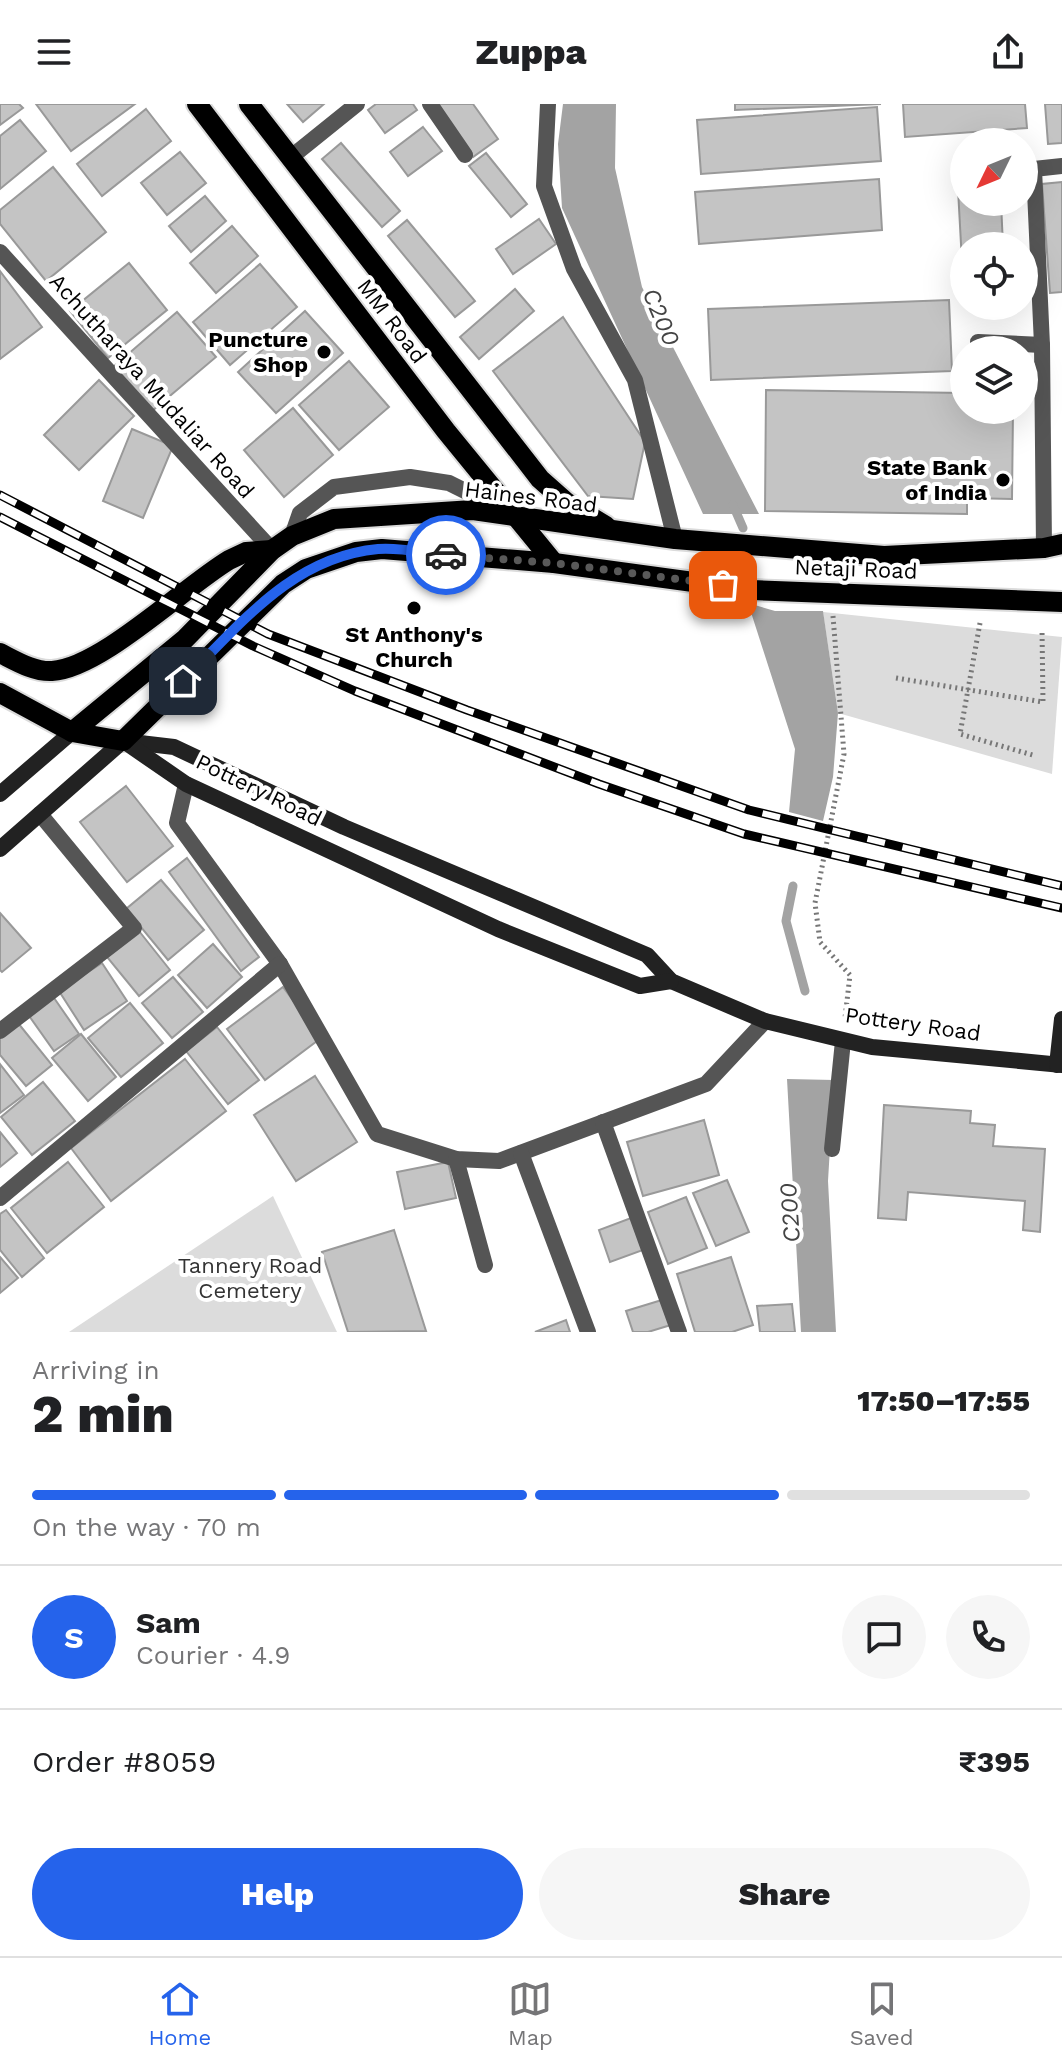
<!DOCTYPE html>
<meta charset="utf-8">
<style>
:root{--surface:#fff;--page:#f6f6f6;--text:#202124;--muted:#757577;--line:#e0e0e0;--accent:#2563eb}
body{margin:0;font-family:"Work Sans",sans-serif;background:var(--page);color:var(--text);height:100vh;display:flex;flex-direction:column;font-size:30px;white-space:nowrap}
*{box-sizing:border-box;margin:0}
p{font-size:26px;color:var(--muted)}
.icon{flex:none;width:44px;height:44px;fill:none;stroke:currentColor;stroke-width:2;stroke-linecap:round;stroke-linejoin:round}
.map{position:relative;height:1228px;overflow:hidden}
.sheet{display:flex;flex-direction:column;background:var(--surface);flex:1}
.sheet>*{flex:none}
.needle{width:52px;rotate:227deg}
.buttons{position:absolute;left:950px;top:24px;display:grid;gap:16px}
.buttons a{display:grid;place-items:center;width:88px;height:88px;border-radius:50%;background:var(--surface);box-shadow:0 8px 32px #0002;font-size:40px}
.pin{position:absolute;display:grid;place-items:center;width:68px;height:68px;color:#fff;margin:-34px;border-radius:16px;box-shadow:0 4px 12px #0006}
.courier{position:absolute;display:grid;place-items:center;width:80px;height:80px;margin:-40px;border:6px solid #2563eb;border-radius:50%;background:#fff;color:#222;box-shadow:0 2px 10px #0007}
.headline em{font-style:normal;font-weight:800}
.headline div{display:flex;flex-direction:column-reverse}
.headline{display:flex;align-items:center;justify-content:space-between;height:136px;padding:0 32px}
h1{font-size:52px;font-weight:800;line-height:60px}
.bar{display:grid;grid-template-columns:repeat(4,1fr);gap:12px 8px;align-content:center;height:96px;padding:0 32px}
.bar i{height:10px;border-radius:6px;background:var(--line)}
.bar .current{background:var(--accent)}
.bar p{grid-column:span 4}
.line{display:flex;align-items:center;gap:20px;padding:0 32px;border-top:2px solid var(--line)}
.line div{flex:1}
.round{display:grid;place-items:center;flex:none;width:84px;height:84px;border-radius:42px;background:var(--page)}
.primary-button{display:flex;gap:16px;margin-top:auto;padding:16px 32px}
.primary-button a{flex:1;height:92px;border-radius:48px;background:var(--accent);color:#fff;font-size:32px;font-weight:800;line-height:92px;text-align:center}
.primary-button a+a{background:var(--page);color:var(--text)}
header{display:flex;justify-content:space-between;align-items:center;height:104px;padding:0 32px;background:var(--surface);font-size:36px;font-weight:800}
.dock{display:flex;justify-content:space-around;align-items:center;height:112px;border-top:2px solid var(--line);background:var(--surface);font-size:22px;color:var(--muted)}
.dock a{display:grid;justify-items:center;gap:4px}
.dock .current{color:var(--accent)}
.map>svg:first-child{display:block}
</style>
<header><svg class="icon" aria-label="menu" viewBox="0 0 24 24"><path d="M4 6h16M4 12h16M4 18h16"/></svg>Zuppa<svg class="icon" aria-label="share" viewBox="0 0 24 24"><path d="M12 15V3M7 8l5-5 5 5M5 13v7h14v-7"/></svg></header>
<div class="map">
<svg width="1062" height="1228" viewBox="0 0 1062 1228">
<rect width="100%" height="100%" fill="#fff"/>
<!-- green -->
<g fill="#dcdcdc">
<polygon points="823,508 1062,533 1052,670 838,609"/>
<polygon points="273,1092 337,1228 69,1228"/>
</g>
<!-- water -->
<g fill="#a3a3a3">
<polygon points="563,0 616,0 615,64 642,183 759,410 703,410 562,104 558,40"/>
<polygon points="748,499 775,507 823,507 838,609 833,673 823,717 789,708 795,645"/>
<polygon points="787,975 834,976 828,1077 836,1228 801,1228"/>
</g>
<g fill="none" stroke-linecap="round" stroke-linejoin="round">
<!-- stream -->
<g stroke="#a3a3a3" stroke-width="9">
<polyline points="733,401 743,424"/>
<polyline points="793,782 786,817 805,887"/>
</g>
</g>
<!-- building -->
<g fill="#c4c4c4" stroke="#999" stroke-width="2">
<polygon points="0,0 19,0 23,4 0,21"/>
<polygon points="36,0 135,0 71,47"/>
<polygon points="287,0 324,0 303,18"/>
<polygon points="376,0 413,0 417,6 385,29 368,6"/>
<polygon points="435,0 473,0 498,35 473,53"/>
<polygon points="735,0 881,0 735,6"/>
<polygon points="903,0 1025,0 1027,24 905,33"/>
<polygon points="1045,0 1062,0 1062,39 1048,40"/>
<polygon points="877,3 881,57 701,70 697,16"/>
<polygon points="146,5 171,37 102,92 77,60"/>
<polygon points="20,16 46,47 0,85 0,32"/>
<polygon points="423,23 442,47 408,72 390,48"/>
<polygon points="341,39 400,107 382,123 322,55"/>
<polygon points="180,48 206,79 167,111 141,79"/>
<polygon points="486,49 527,100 511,113 469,62"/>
<polygon points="53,63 106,128 46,177 0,120 0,106"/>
<polygon points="879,75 882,126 699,140 695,88"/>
<polygon points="1062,78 1062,188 1050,189 1042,80"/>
<polygon points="958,85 964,85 964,98 1001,98 1003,142 964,142 964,195"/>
<polygon points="205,92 226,117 191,148 169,122"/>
<polygon points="539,115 556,140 513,170 496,145"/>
<polygon points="407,116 475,197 455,213 388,132"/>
<polygon points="232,122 258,152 216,189 190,159"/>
<polygon points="129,159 167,206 108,254 70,207"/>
<polygon points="260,160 297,203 230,261 193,218"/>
<polygon points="0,167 42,223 0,255"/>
<polygon points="515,185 534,207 479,255 460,233"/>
<polygon points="949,196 952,267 711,276 708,205"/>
<polygon points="305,207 343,249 276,309 238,268"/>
<polygon points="177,208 216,253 152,307 113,263"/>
<polygon points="563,213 645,338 633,395 588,392 493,267"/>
<polygon points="349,257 389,303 339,346 299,301"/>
<polygon points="99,276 134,312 79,366 44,331"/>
<polygon points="766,286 964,289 964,306 1013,306 1012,395 967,394 967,410 765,407"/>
<polygon points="293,304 333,351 284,393 244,346"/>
<polygon points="132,325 173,342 143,414 103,397"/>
<polygon points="126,682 173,742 127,778 80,718"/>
<polygon points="187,754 259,853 241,867 169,768"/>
<polygon points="161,776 204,826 168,856 126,805"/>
<polygon points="0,809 31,844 2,868 0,866"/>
<polygon points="139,827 170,866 139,892 107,853"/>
<polygon points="213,840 242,873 207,904 178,871"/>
<polygon points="102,859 127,897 84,926 59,887"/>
<polygon points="173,873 203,908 172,934 142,899"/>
<polygon points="283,883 321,934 265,976 227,925"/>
<polygon points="52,891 79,930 54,947 27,909"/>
<polygon points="130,899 163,939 121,973 88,934"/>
<polygon points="18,919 52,961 26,982 0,951 0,934"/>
<polygon points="217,923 259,976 228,1000 186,947"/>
<polygon points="81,930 116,973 88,997 52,954"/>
<polygon points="185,955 226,1007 111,1097 71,1044"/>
<polygon points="0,960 24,991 0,1009"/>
<polygon points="315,972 357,1038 296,1077 254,1011"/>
<polygon points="43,978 75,1017 32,1051 1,1013"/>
<polygon points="884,1001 971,1007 970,1019 995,1021 993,1042 1045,1045 1040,1128 1023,1126 1025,1097 908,1088 906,1116 878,1114"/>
<polygon points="704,1016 719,1071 643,1092 627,1038"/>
<polygon points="0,1028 17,1049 0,1063"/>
<polygon points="68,1058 104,1103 47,1149 11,1104"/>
<polygon points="448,1058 456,1094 405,1105 397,1068"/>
<polygon points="727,1076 749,1128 716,1142 693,1089"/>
<polygon points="686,1093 707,1144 668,1160 648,1108"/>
<polygon points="6,1106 44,1154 22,1173 0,1146 0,1110"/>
<polygon points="631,1114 643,1146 610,1158 599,1126"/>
<polygon points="394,1126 426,1227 348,1228 322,1148"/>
<polygon points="0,1153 18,1174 0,1189"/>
<polygon points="731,1153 753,1221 732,1228 695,1228 677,1170"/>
<polygon points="665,1195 674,1220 648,1228 633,1228 626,1207"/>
<polygon points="792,1200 795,1228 760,1228 757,1202"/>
<polygon points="566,1216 570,1228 535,1228"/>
</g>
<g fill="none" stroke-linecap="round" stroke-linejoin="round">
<defs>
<g id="primary">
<polyline points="197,0 446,327 554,459"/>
<polyline points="249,0 540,375 566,398 606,422"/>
<path d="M0,549C16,557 34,568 52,567C101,564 184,483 229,456L246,448L272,446"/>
<polyline points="0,589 72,628 123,637 283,480 306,465 356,448 382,445 554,459 752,486 1062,498"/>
<polyline points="72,628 185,535 272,446 292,432 334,415 473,406 675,435 884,452 1044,444 1062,440"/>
</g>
</defs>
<!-- primary casing -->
<use href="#primary" stroke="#dbdbdb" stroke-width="24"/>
<!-- path -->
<g stroke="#777" stroke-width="5" stroke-dasharray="2 4" stroke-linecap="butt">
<polyline points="833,512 844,650 815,799 820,838 850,871 845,914"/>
<polyline points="980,519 960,630 1036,652"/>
<polyline points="896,574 1043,598 1042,525"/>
</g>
<!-- lane -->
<g stroke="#555" stroke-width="16">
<polyline points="292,432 300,409 334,383 410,373 449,379 505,407"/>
<polyline points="832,1045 843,937"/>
</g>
<!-- street -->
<g stroke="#555" stroke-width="16">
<polyline points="430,0 465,51"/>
<polyline points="548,0 544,82 574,165 635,276 675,435"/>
<polyline points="290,54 357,0"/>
<polyline points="0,148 272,446"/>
<polyline points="978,238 1042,241"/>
<polyline points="1044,444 1042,241 1034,65 1062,62"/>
<polyline points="186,680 177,719 280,860 377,1030 456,1055 499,1057 706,980 765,917"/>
<polyline points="0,927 134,824 40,710"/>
<polyline points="603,1018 679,1228"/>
<polyline points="521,1049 588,1228"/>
<polyline points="456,1055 485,1161"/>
<polyline points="0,1094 280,860"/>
</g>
<!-- secondary -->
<g stroke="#222" stroke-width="16">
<polyline points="123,637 174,643 344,723 647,851 671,877 765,917 872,943 1062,961"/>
<polyline points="125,638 186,680 498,825 640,882 671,877"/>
<polyline points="0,690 72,628"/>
<polyline points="0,745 123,637"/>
<polyline points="1057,961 1062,915"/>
</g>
<!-- primary -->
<use href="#primary" stroke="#000" stroke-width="20"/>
<defs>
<g id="rail">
<polyline points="0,391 268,530 467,606 749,706 1062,782"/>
<polyline points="0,413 253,542 355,587 599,680 744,730 1062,804"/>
</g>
</defs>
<!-- rail casing -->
<use href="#rail" stroke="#000" stroke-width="9"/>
<!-- rail -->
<use href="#rail" stroke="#fff" stroke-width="6" stroke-dasharray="18" stroke-linecap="butt"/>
</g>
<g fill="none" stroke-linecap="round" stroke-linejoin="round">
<!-- done -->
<polyline stroke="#595959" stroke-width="8" stroke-dasharray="0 14.4" points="446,451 554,459 723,481"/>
<!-- route -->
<path stroke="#2563eb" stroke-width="10" d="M183,577C241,520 292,453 378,445C400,443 424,449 446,451"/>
</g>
<!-- markers -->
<g fill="#000" stroke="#fff" stroke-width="3">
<circle cx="324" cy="248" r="8"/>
<circle cx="1003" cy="376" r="8"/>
<circle cx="414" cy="504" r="8"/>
</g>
<g text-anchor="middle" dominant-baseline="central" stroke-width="8" stroke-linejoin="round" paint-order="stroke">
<!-- street labels -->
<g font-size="22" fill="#000" stroke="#fff">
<text transform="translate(392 217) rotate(53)">MM Road</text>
<text transform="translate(152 282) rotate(48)">Achutharaya Mudaliar Road</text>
<text transform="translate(531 393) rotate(7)">Haines Road</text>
<text transform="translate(856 465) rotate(2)">Netaji Road</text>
<text transform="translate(259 686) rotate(26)">Pottery Road</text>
<text transform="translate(913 920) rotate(8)">Pottery Road</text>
</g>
<!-- poi labels -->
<g font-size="22" font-weight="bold" fill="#000" stroke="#fff" text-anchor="end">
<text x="308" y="235">Puncture<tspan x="308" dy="25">Shop</tspan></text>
<text x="987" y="363">State Bank<tspan x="987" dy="25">of India</tspan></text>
<text x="414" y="530" text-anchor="middle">St Anthony's<tspan x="414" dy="25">Church</tspan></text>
</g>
<!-- park labels -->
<g font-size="22" fill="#333" stroke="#fff">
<text x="250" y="1161">Tannery Road<tspan x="250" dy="25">Cemetery</tspan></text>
</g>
<!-- water labels -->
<g font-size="24" font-style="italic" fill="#444" stroke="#fff">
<text transform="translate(661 213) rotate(67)">C200</text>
<text transform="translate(790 1109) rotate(-94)">C200</text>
</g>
</g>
</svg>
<div class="buttons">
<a><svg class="needle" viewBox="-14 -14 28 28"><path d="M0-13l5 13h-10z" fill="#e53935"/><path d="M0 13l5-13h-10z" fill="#757577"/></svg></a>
<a><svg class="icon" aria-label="locate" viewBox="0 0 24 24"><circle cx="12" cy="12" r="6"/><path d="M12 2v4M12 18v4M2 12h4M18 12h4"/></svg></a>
<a><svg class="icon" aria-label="layers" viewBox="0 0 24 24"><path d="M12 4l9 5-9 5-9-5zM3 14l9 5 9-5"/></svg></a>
</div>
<div class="pin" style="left:723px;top:481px;background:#ea580c"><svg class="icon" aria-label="bag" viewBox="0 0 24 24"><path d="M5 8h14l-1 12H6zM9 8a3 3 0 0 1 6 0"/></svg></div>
<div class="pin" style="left:183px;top:577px;background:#1f2937"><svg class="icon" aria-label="home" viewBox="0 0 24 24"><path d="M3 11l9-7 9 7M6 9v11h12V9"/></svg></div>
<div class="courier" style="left:446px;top:451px"><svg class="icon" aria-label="car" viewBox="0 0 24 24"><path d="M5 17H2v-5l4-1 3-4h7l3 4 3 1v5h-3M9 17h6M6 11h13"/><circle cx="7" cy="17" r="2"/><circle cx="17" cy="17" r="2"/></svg></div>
</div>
<section class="sheet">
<div class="headline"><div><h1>2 min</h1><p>Arriving in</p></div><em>17:50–17:55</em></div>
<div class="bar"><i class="current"></i><i class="current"></i><i class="current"></i><i></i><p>On the way · 70 m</p></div>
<div class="line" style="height:144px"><b class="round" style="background:var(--accent);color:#fff">S</b><div><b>Sam</b><p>Courier · 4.9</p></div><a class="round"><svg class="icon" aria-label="chat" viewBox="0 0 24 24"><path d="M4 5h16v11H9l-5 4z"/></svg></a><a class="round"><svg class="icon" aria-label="phone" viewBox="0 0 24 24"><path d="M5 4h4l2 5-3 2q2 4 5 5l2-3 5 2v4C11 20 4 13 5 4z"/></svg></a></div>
<div class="line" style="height:104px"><div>Order #8059</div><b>₹395</b></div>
<div class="primary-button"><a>Help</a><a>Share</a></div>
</section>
<nav class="dock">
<a class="current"><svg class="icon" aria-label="home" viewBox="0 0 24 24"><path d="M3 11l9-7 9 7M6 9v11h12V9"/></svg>Home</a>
<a><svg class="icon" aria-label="map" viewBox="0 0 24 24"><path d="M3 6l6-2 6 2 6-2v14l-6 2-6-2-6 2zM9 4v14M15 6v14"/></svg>Map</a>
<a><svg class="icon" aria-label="saved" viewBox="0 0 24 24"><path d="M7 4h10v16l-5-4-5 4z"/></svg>Saved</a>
</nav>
